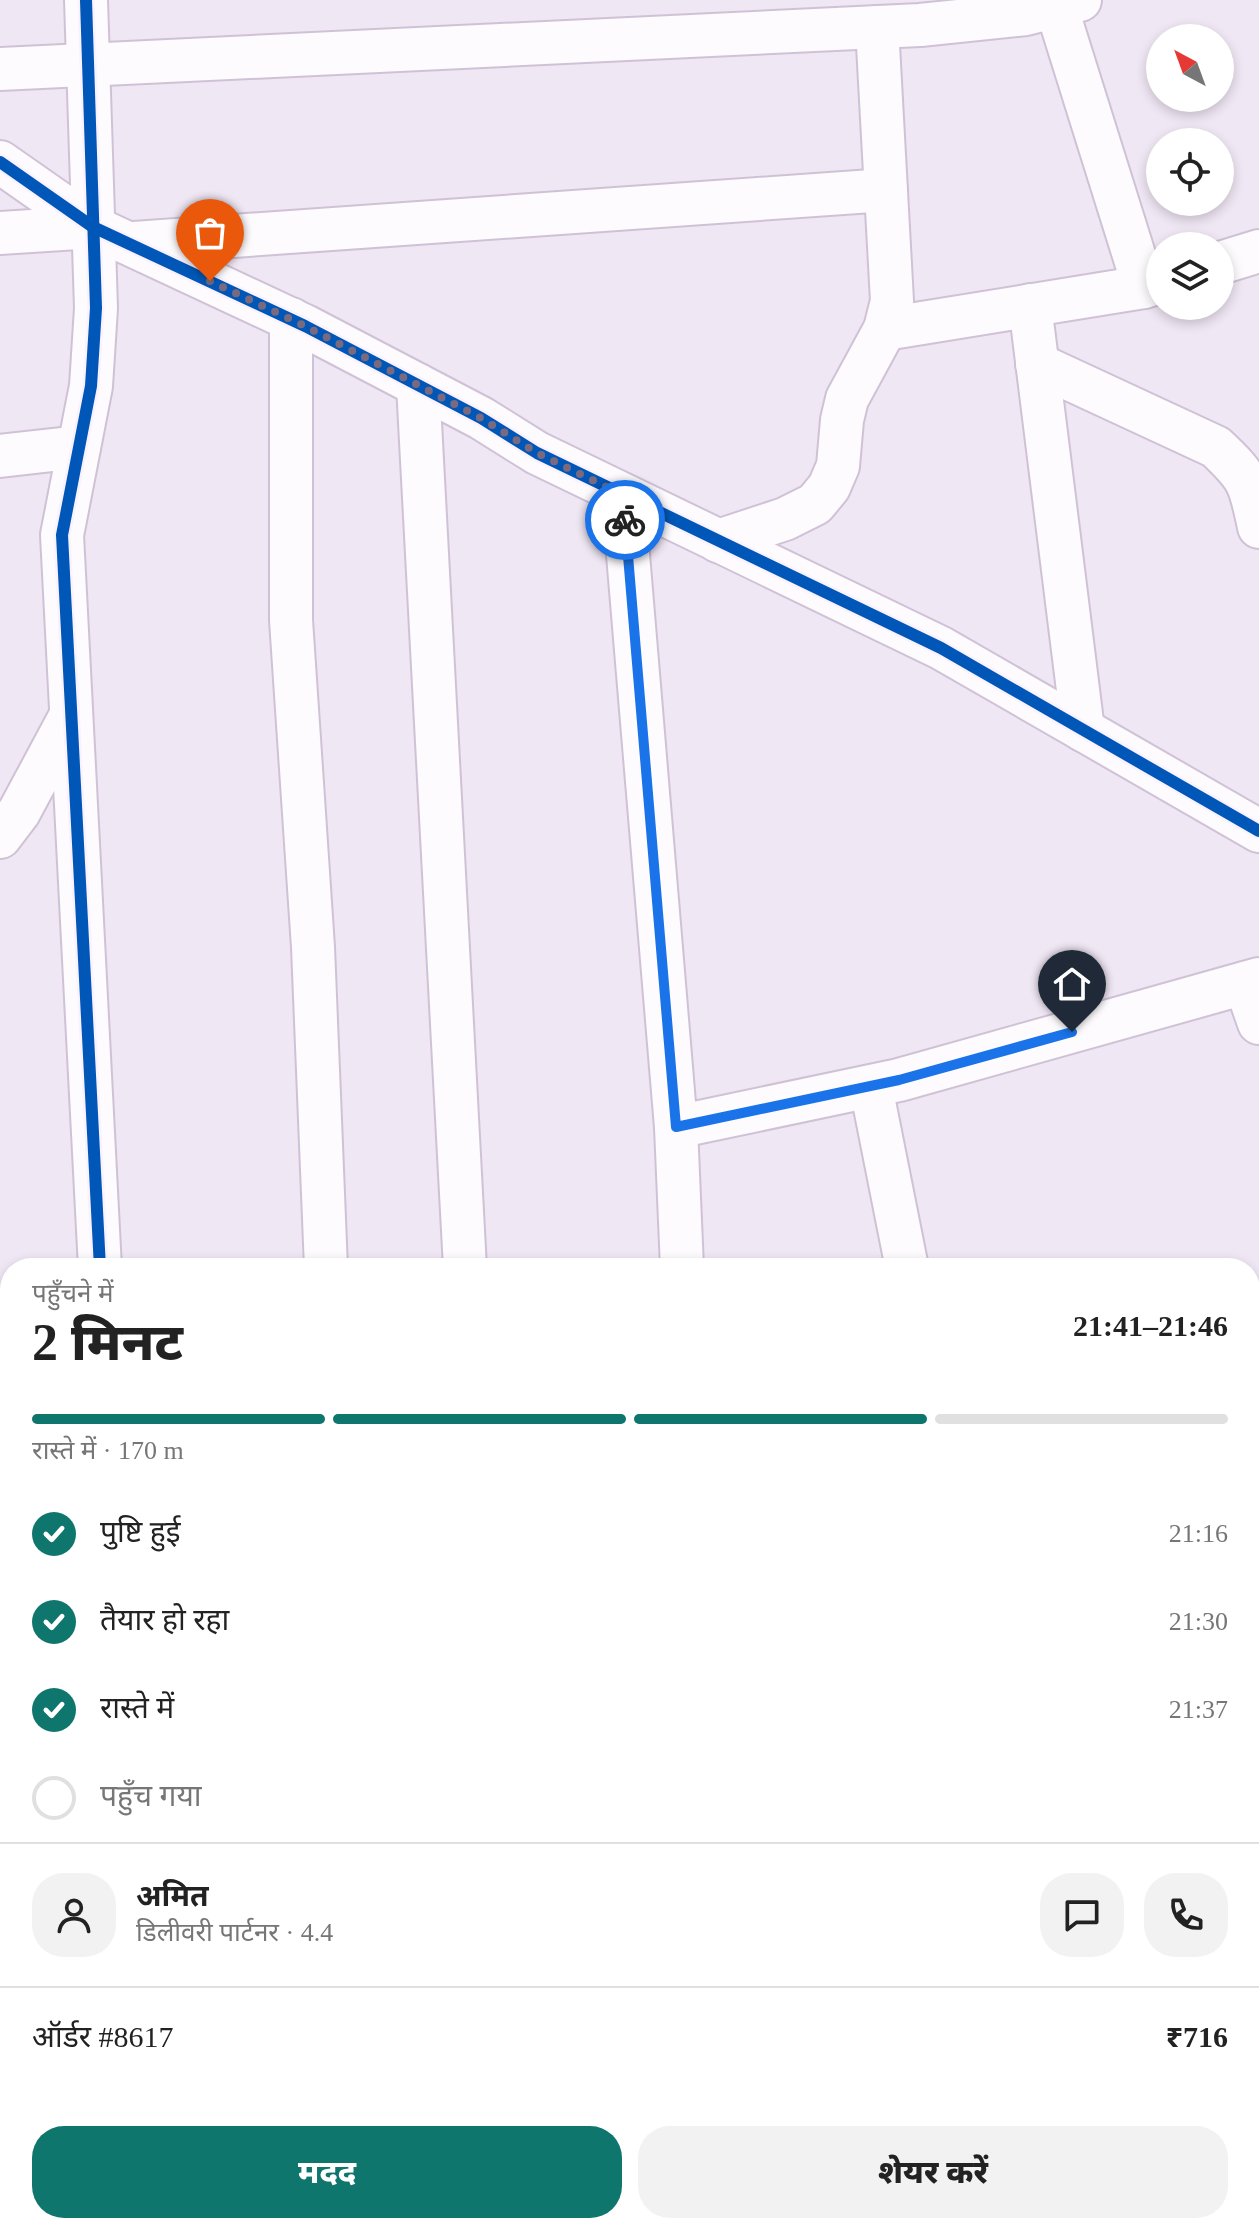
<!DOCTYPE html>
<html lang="hi">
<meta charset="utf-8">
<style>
:root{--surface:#fff;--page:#f2f2f2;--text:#222;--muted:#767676;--line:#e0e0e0;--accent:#0f766e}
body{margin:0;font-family:"Times New Roman","Noto Sans Devanagari",serif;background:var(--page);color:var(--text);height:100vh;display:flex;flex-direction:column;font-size:30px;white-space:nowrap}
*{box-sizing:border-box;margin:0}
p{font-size:26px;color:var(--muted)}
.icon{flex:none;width:44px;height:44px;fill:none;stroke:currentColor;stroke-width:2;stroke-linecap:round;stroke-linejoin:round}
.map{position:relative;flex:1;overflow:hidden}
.sheet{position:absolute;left:0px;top:1258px;width:1260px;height:976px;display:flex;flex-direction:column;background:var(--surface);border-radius:32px 32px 0 0;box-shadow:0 4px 12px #0003}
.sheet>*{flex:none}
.needle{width:52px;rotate:319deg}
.tools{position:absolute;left:1146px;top:24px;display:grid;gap:16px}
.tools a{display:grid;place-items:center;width:88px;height:88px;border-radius:50%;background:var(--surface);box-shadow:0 4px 12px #0003;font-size:40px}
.pin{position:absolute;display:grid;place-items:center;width:68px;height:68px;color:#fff;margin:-82px -34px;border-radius:50% 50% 50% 0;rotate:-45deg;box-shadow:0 0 8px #0007}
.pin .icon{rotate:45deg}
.courier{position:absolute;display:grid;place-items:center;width:80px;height:80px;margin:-40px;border:6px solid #1a73e8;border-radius:50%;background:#fff;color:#222;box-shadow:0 2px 10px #0007}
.summary em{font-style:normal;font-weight:800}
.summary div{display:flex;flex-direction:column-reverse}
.summary{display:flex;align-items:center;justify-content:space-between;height:136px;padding:0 32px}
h1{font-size:52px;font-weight:800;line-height:60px}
.bar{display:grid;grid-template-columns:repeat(4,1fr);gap:12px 8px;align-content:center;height:96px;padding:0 32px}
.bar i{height:10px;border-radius:6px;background:var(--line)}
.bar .on{background:var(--accent)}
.bar p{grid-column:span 4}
.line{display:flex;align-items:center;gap:20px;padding:0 32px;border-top:2px solid var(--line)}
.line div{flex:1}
.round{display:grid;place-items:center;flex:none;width:84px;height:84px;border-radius:32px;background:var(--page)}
ol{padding:0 32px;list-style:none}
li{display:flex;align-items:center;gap:24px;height:88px}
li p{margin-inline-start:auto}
li .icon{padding:8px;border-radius:50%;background:var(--accent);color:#fff;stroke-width:4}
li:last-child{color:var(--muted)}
li i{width:44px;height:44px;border:4px solid var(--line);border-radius:50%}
.cta{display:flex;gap:16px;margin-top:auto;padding:16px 32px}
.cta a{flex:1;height:92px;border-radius:32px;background:var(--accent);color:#fff;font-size:32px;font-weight:800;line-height:92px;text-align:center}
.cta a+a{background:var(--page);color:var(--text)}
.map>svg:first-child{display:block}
</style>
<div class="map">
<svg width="1259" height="2234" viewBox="0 0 1259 2234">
<rect width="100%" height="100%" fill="#f0e7f4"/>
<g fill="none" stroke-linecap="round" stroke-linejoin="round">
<defs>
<g id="street">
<polyline points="86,0 96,308 91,386 62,535 100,1268"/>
<polyline points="1056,6 1144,287"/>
<polyline points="0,69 920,25 1026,14 1080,0"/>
<polyline points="0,162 93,227 305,326 481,418 537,453 941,648 1259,831"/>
<polyline points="0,233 93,227"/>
<polyline points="134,243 886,190"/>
<polyline points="1220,263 1259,251"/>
<polyline points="1030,305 1083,730"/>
<polyline points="291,319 291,620 313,947 326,1268"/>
<polyline points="885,329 1144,287 1160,282"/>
<path d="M1037,364L1216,447C1249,478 1250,483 1259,527"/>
<polyline points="418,385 465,1268"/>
<polyline points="0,456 79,447"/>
<polyline points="623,495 676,1127 682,1268"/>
<polyline points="718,541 785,519 815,504 829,487 838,466 842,420 847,399 885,329 892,301 877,27"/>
<polyline points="0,837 19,812 70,717"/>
<polyline points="1245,983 1259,1023"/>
<polyline points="871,1087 907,1268"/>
<polyline points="676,1127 899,1080 1259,979"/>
<polyline points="1250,1400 1259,1400"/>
<polyline points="0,1546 10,1551"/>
<polyline points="1250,1601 1259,1585"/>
<polyline points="1250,2137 1259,2142"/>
<polyline points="241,2224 242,2234"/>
<polyline points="448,2224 449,2234"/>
<polyline points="787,2224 787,2234"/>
<polyline points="981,2224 1002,2234"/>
</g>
</defs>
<!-- street casing -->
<use href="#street" stroke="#d0c2d6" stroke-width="46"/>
<!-- street -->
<use href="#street" stroke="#fdfbfd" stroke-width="42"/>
<defs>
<g id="cycleway">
<polyline points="86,0 96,308 91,386 62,535 100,1268"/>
<polyline points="0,162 93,227 305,326 481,418 537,453 941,648 1259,831"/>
</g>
</defs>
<!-- cycleway casing -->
<use href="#cycleway" stroke="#faf2ff" stroke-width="17"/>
<!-- cycleway -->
<use href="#cycleway" stroke="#0057b8" stroke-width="12"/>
</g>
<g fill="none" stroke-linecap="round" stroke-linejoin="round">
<!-- done -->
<polyline stroke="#796a7f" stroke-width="8" stroke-dasharray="0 14.4" points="210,281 305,326 481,418 537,453 623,495 625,520"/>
<!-- route -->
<polyline stroke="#1a73e8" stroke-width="10" points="625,520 676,1127 899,1080 1072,1032"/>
</g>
</svg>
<div class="tools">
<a><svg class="needle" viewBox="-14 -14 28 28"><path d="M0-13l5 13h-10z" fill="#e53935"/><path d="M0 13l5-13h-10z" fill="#767676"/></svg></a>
<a><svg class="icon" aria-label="locate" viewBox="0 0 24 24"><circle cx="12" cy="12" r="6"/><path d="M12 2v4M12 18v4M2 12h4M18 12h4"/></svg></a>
<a><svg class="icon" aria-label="layers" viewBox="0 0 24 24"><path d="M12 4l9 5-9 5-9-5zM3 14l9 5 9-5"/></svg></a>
</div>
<div class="pin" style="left:210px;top:281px;background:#ea580c"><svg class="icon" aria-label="bag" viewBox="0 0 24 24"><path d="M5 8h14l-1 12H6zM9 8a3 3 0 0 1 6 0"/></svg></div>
<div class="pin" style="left:1072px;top:1032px;background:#1f2937"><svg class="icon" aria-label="home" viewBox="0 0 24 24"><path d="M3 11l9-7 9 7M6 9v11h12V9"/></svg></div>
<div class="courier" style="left:625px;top:520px"><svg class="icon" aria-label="bike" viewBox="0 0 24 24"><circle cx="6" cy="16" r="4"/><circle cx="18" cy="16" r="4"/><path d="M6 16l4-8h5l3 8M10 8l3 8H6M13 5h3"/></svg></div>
<section class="sheet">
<div class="summary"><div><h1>2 मिनट</h1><p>पहुँचने में</p></div><em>21:41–21:46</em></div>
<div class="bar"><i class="on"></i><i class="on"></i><i class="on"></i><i></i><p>रास्ते में · 170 m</p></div>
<ol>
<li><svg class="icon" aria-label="check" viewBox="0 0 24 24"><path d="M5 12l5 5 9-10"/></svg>पुष्टि हुई<p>21:16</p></li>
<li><svg class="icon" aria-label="check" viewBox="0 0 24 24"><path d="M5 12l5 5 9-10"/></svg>तैयार हो रहा<p>21:30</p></li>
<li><svg class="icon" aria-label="check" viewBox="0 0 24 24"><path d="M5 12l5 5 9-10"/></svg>रास्ते में<p>21:37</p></li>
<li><i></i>पहुँच गया</li>
</ol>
<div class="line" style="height:144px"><a class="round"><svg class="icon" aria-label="person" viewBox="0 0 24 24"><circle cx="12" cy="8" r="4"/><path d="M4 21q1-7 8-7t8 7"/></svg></a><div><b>अमित</b><p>डिलीवरी पार्टनर · 4.4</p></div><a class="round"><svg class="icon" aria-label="chat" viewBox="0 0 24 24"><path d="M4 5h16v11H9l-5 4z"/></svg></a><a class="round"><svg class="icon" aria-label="phone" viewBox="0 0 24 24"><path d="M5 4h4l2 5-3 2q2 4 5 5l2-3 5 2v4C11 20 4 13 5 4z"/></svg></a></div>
<div class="line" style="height:104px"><div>ऑर्डर #8617</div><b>₹716</b></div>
<div class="cta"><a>मदद</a><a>शेयर करें</a></div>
</section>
</div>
